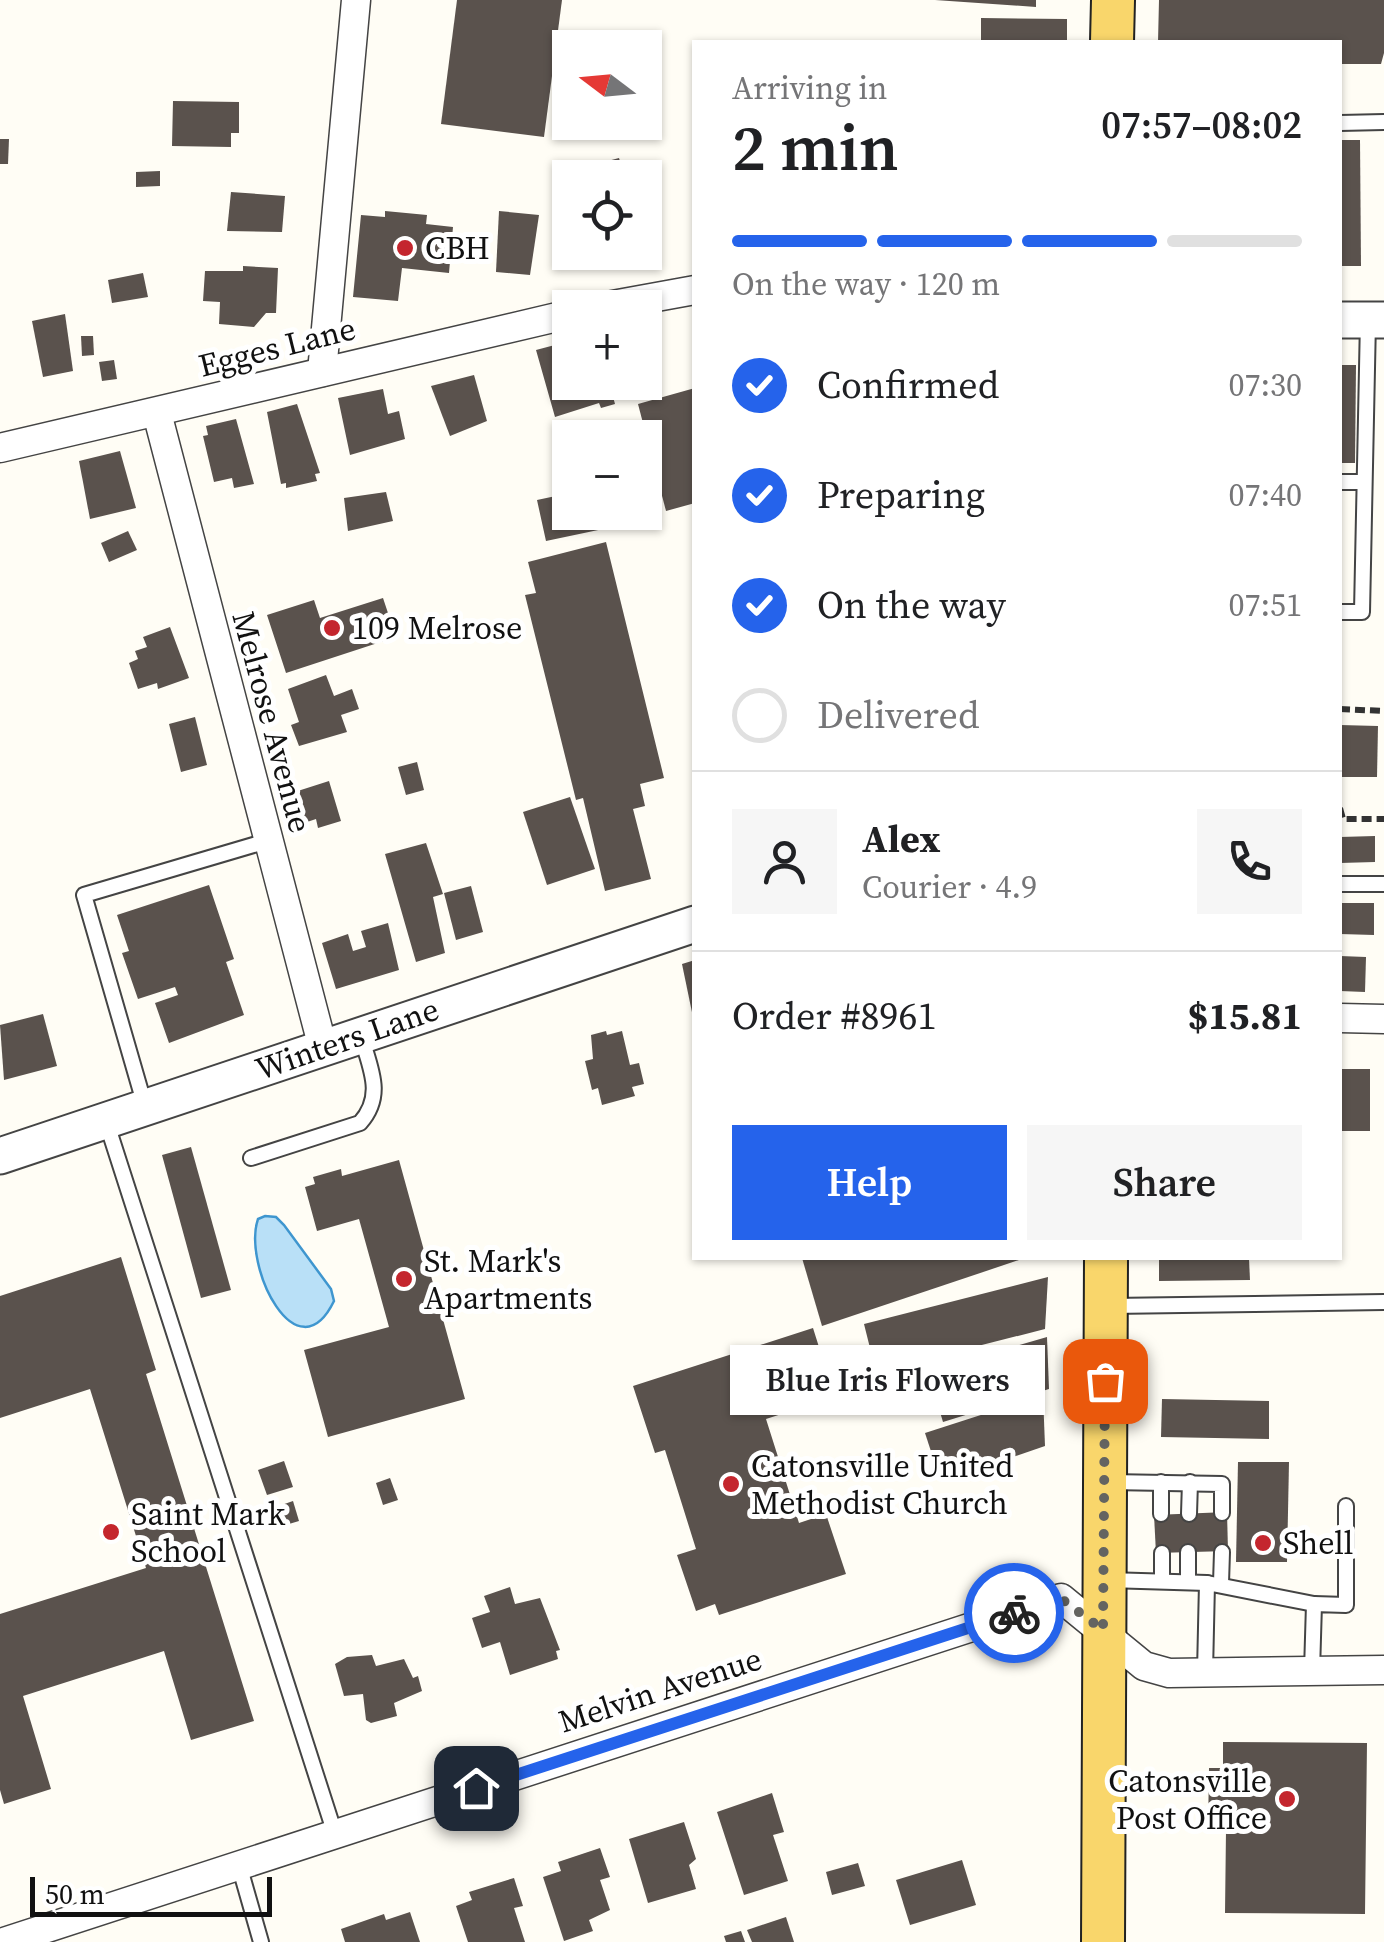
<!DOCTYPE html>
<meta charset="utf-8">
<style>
:root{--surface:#fff;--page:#f6f6f6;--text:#202124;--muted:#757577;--line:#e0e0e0;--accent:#2563eb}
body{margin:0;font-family:"Source Serif 4",serif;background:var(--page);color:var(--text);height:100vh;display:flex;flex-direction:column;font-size:38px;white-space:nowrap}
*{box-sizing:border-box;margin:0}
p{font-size:32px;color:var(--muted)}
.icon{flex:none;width:55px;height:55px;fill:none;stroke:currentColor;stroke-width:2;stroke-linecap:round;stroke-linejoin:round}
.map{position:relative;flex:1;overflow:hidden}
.panel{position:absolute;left:692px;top:40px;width:650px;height:1220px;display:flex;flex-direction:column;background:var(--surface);border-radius:0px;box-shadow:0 2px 8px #0004}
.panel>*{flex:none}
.needle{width:65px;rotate:286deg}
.controls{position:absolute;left:552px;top:30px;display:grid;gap:20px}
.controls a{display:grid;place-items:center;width:110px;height:110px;border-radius:0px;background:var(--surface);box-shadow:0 2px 8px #0004;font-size:50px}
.scale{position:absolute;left:30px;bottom:25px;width:242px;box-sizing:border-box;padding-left:10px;border:5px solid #111;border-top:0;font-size:28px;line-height:35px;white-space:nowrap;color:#111;-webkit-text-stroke:8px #fff;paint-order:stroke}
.pin{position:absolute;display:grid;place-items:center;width:85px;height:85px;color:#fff;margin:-42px;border-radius:20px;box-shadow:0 5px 15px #0006}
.courier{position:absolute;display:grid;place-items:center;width:100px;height:100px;margin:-50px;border:8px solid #2563eb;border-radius:50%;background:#fff;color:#222;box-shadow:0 2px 12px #0007}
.bubble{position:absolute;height:70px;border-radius:0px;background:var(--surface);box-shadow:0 2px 8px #0004;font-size:32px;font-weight:600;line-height:70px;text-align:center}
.headline em{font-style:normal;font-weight:600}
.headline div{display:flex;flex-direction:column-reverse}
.headline{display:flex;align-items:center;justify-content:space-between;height:170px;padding:0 40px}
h1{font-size:65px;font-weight:600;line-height:75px}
.bar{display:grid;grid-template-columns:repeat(4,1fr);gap:15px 10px;align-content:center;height:120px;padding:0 40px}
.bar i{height:12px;border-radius:8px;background:var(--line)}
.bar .active{background:var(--accent)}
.bar p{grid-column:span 4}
.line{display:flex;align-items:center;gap:25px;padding:0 40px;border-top:2px solid var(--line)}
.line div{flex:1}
.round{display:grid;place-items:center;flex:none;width:105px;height:105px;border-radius:0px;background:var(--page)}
ol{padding:0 40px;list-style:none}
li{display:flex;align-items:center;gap:30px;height:110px}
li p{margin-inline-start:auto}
li .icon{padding:10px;border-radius:50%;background:var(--accent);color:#fff;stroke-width:4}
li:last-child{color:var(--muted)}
li i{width:55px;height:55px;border:5px solid var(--line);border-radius:50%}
.button{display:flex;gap:20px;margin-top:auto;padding:20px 40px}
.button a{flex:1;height:115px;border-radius:0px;background:var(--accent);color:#fff;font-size:40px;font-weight:600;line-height:115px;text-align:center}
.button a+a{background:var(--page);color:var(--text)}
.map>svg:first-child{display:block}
</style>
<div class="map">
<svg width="1384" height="1942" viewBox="0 0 1384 1942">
<rect width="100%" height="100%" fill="#fffdf5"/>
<!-- water -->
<path fill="#b9e0f7" stroke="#3f96cf" stroke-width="2.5" d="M265,1216L276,1217L284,1225L331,1289L334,1301C297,1377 242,1266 258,1219Z"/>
<!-- building -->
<g fill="#5a524d">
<polygon points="457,0 562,0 544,137 441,124"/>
<polygon points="935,0 1036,0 1036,7"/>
<polygon points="1159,0 1384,0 1384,53 1381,64 1340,64 1340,42 1158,42"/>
<polygon points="981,18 1067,19 1067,42 981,42"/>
<polygon points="173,101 239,102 239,133 231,133 231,147 172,146"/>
<polygon points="0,139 9,139 8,164 0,164"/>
<polygon points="1340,140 1360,140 1361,266 1340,266"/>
<polygon points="619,158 625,178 576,178 574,170"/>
<polygon points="160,171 160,186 136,187 136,172"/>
<polygon points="231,192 285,196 282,232 227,231"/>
<polygon points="385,211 427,215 426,224 453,227 449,273 402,268 398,301 353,297 361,215 385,217"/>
<polygon points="499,211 539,215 530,275 496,272"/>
<polygon points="243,266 278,268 276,313 266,313 254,327 219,324 220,302 203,301 205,271 243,271"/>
<polygon points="143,273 148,297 112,303 108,280"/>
<polygon points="65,314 73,371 43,377 32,321"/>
<polygon points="81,336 93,336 94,355 82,356"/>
<polygon points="570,341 570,382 609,382 615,404 601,408 599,403 555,417 536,350"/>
<polygon points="114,360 117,379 102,381 99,362"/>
<polygon points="1340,365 1356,365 1355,463 1340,463"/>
<polygon points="474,375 487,421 450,436 431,386"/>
<polygon points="695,388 695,503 666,511 638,404"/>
<polygon points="383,389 388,414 399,411 405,439 350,455 338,398"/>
<polygon points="297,404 320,473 315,474 317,481 286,488 286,483 281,484 267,412"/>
<polygon points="236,419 254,484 234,488 232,478 214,482 203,436 208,435 206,426"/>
<polygon points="120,451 136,508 90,519 79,461"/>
<polygon points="386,492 393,521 348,531 344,498"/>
<polygon points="570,493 570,512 599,512 603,529 546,541 537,500"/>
<polygon points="128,531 137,550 109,562 101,543"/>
<polygon points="606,542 664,778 640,784 645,806 633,809 651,879 605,891 583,798 576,800 525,595 536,593 528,562"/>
<polygon points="383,598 396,637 286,673 267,615 314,600 320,618"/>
<polygon points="170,627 189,678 158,689 157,683 138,689 129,663 138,659 135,651 147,647 143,637"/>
<polygon points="326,675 334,696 352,689 359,709 341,715 347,732 299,746 291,725 299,722 288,689"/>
<polygon points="195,717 207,765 181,772 169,724"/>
<polygon points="1340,725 1378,726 1377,777 1340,777"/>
<polygon points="417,762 424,790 406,795 398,767"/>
<polygon points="329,781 341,821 318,828 316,819 289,828 279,797"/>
<polygon points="570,797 595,869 547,885 523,812"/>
<polygon points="1375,836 1375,862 1340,863 1340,837"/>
<polygon points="426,843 443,894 433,897 445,953 416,962 385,854"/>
<polygon points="209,885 234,959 226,962 244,1015 169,1043 155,1003 178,995 175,987 138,999 122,953 129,951 117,915"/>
<polygon points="471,886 483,932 456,940 444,893"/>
<polygon points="1340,903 1374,903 1374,935 1340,934"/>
<polygon points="388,923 399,970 336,989 322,943 348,934 353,951 366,947 361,931"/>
<polygon points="1340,956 1366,957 1365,992 1340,991"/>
<polygon points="695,960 695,1021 694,1022 682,964"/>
<polygon points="43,1014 57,1066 4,1080 0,1025"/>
<polygon points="606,1031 607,1035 622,1031 630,1065 639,1063 644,1084 632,1087 635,1096 602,1105 598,1088 592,1090 585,1061 593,1059 591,1035"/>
<rect x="1340" y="1069" width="30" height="62"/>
<polygon points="191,1147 231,1290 201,1298 162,1155"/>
<polygon points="399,1160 465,1399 328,1437 304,1350 389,1327 359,1219 317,1231 305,1187 315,1184 313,1177 341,1169 342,1176"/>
<polygon points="121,1257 156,1370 146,1374 254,1721 191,1740 164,1651 23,1696 51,1789 4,1804 0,1790 0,1614 146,1568 90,1389 0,1418 0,1296"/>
<polygon points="802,1258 1025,1258 822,1326"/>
<polygon points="1159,1258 1249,1258 1250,1280 1159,1281"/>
<polygon points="1048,1277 1045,1329 876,1372 864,1324"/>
<polygon points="813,1328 824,1363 813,1367 825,1400 766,1419 799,1523 826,1514 846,1574 719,1615 715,1604 696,1611 677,1555 696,1549 665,1450 655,1453 633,1386"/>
<polygon points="1047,1337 1049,1389 943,1422 928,1372"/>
<polygon points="1043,1395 1045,1446 941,1482 925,1433"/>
<polygon points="1162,1399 1269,1401 1269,1439 1161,1437"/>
<polygon points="284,1461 293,1487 267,1495 258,1470"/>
<polygon points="1238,1462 1289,1462 1287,1562 1236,1562"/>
<polygon points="390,1478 398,1500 383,1505 376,1483"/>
<polygon points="293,1501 299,1521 279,1527 273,1508"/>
<polygon points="1227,1512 1228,1551 1156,1553 1154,1515"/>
<polygon points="510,1587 515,1604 540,1598 560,1650 556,1651 558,1659 510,1675 500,1642 482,1648 472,1618 490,1612 484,1596"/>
<polygon points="372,1655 376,1666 404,1659 413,1678 418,1676 422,1691 394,1703 397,1716 371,1723 366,1720 363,1694 344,1696 335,1664 347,1657"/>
<polygon points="1223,1742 1367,1743 1365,1914 1225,1913 1226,1830 1208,1830 1209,1768 1223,1768"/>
<polygon points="772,1793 784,1832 773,1835 788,1881 744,1895 717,1812"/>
<polygon points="684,1822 696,1859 689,1865 696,1889 648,1903 629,1839"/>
<polygon points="600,1848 610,1877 600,1880 610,1910 589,1920 593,1931 564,1941 543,1877 561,1871 558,1862"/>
<polygon points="962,1860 976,1905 910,1925 896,1880"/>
<polygon points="858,1863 865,1886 832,1895 826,1872"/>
<polygon points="514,1878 523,1906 514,1908 525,1942 468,1942 456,1906 472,1900 469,1892"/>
<polygon points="410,1912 420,1942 345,1942 341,1929 384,1914 386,1920"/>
<polygon points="786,1917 794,1942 752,1942 747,1930"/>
<polygon points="741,1931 745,1942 726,1942 724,1936"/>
</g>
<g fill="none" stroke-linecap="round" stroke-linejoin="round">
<defs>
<g id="service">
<polyline points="1340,123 1384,122"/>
<polyline points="1340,482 1364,482"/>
<polyline points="1340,612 1362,612 1368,320"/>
<polyline points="1340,884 1384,884"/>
<polyline points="145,1106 84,895 267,841"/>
<polyline points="106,1121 335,1834"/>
<path d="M251,1158L360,1123C385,1095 370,1068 361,1036"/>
<polyline points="1111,1306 1384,1302"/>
<polyline points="1110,1482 1222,1484 1222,1513"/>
<polyline points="1161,1482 1161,1514"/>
<polyline points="1189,1514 1190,1482"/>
<polyline points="1108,1580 1207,1583"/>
<polyline points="1162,1581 1162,1553"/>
<polyline points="1188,1582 1188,1552"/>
<polyline points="1221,1583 1222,1552"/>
<polyline points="1312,1671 1314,1604 1346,1605 1346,1506"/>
<polyline points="1205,1672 1207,1583 1314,1604"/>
<polyline points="239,1865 261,1942"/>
</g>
<g id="minor">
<polyline points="596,308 695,290"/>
<polyline points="322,372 356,0"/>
<polyline points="157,413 323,1048"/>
<polyline points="0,448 570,314"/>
<polyline points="1340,1018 1384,1019"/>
<polyline points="4,1942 1061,1598 1144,1666 1169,1673 1384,1670"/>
</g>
<g id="tertiary">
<polyline points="1340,320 1384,320"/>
<polyline points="0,1156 695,924"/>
</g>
<g id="primary">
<polyline points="1112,42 1113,0"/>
<polyline points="1103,1942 1106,1258"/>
</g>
</defs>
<!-- service casing -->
<use href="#service" stroke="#444" stroke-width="18"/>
<!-- minor casing -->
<use href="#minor" stroke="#444" stroke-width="31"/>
<!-- tertiary casing -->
<use href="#tertiary" stroke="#444" stroke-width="39"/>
<!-- primary casing -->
<use href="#primary" stroke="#222" stroke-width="46"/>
<!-- path -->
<g stroke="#333" stroke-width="6" stroke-dasharray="10 5" stroke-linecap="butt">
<polyline points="1340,709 1384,711"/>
<polyline points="1340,808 1343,819 1384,819"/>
</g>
<!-- service -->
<use href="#service" stroke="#fff" stroke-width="14"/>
<!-- minor -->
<use href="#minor" stroke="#fff" stroke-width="28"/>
<!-- tertiary -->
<use href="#tertiary" stroke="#fff" stroke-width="35"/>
<!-- primary -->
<use href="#primary" stroke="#f9d66b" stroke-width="42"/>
</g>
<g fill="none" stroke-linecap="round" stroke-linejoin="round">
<!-- done -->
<polyline stroke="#646461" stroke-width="10" stroke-dasharray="0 18" points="1014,1613 1060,1598 1103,1630 1105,1381"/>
<!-- route -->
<polyline stroke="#2563eb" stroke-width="12" points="476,1788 1014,1613"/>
</g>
<!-- markers -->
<g fill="#c4262e" stroke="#fff" stroke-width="4">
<circle cx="405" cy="248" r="10"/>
<circle cx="332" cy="628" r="10"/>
<circle cx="404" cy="1279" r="10"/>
<circle cx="731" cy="1484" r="10"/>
<circle cx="111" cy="1532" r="10"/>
<circle cx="1263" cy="1543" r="10"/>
<circle cx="1287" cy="1799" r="10"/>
</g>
<g text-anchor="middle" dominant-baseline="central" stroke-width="10" stroke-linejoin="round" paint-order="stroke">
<!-- poi labels -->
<g font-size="32" fill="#111" stroke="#fff" text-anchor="start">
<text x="425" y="248">CBH</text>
<text x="352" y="628">109 Melrose</text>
<text x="424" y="1261">St. Mark's<tspan x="424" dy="37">Apartments</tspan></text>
<text x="751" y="1466">Catonsville United<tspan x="751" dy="37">Methodist Church</tspan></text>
<text x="131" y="1514">Saint Mark<tspan x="131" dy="37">School</tspan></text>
<text x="1283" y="1543">Shell</text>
<text x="1267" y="1781" text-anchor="end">Catonsville<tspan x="1267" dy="37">Post Office</tspan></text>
</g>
<!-- street labels -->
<g font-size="32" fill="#111" stroke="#fff">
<text transform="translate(277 347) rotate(-14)">Egges Lane</text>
<text transform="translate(272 722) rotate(75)">Melrose Avenue</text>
<text transform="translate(347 1039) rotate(-19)">Winters Lane</text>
<text transform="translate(660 1690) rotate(-18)">Melvin Avenue</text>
</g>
</g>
</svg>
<div class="controls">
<a><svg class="needle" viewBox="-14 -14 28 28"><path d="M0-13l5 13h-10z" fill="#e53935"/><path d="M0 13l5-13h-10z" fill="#757577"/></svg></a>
<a><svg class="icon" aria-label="locate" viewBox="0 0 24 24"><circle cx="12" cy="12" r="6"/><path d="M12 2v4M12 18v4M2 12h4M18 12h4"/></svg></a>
<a>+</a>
<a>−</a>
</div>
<div class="scale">50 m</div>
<div class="pin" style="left:1105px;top:1381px;background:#ea580c"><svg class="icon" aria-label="bag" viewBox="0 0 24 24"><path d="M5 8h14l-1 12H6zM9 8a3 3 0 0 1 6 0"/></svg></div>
<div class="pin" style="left:476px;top:1788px;background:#1f2937"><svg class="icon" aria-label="home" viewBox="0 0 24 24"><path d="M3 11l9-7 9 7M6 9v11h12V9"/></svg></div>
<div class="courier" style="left:1014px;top:1613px"><svg class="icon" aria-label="bike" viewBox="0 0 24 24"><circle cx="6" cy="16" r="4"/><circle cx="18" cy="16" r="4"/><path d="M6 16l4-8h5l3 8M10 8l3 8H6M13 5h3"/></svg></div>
<div class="bubble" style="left:730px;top:1345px;width:315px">Blue Iris Flowers</div>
<section class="panel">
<div class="headline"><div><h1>2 min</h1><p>Arriving in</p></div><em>07:57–08:02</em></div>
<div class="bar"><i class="active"></i><i class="active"></i><i class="active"></i><i></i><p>On the way · 120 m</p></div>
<ol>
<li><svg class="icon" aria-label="check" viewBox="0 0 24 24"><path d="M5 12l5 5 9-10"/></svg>Confirmed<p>07:30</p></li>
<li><svg class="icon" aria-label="check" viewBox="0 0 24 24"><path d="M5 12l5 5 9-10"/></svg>Preparing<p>07:40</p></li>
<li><svg class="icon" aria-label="check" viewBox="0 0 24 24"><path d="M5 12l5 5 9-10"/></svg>On the way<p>07:51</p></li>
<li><i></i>Delivered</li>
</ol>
<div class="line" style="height:180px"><a class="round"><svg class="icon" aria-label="person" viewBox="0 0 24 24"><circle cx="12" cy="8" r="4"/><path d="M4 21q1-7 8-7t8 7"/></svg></a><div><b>Alex</b><p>Courier · 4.9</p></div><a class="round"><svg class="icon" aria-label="phone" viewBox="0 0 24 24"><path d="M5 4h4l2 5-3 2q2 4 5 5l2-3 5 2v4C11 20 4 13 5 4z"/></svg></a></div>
<div class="line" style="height:130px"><div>Order #8961</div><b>$15.81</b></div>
<div class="button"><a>Help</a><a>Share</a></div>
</section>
</div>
